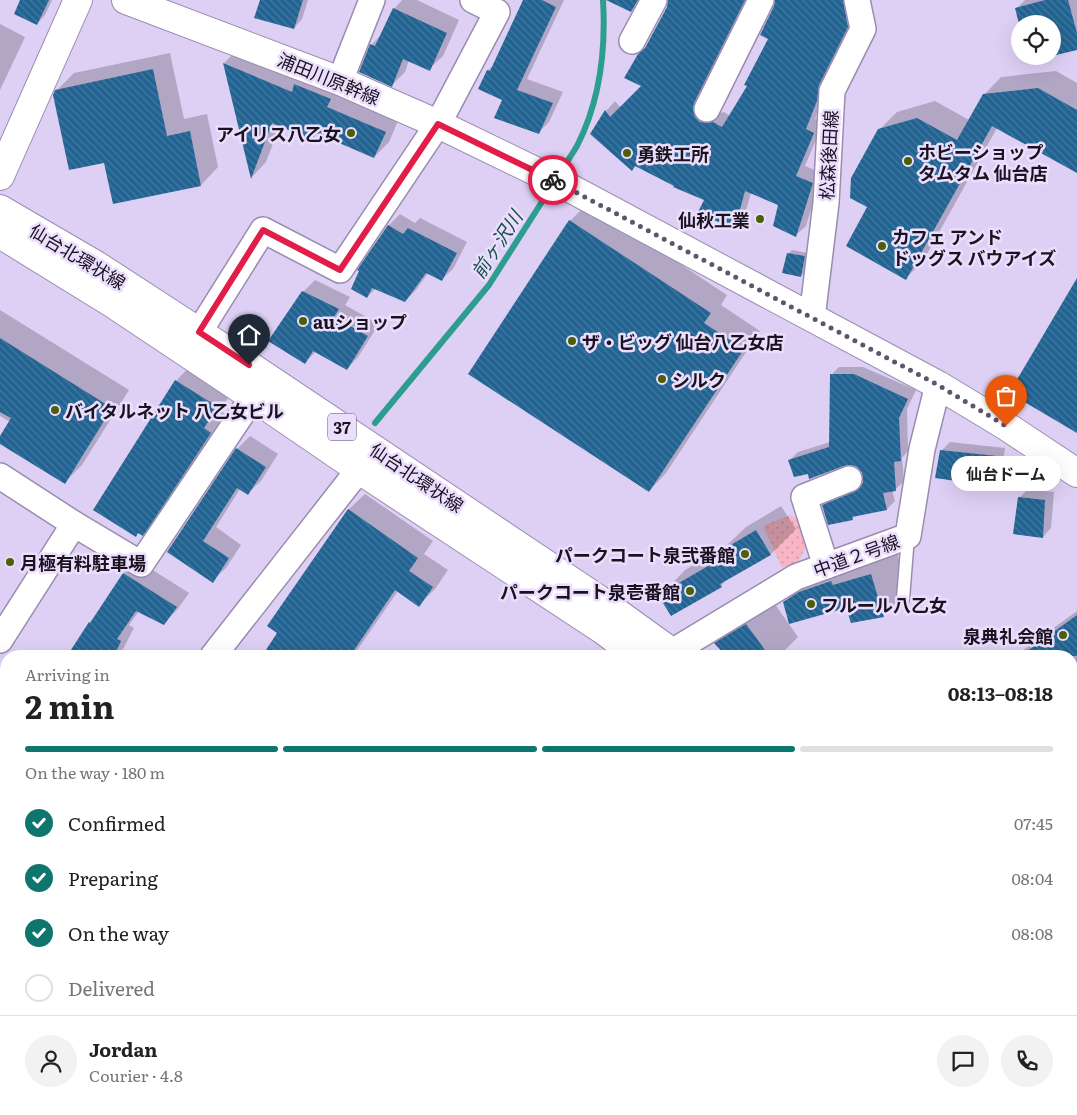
<!DOCTYPE html>
<meta charset="utf-8">
<style>
:root{--surface:#fff;--page:#f2f2f2;--text:#222;--muted:#767676;--line:#e0e0e0;--accent:#0f766e}
body{margin:0;font-family:Literata,"Noto Sans JP",serif;background:var(--page);color:var(--text);height:100vh;display:flex;flex-direction:column;font-size:19px;white-space:nowrap}
*{box-sizing:border-box;margin:0}
p{font-size:16px;color:var(--muted)}
.icon{flex:none;width:28px;height:28px;fill:none;stroke:currentColor;stroke-width:2;stroke-linecap:round;stroke-linejoin:round}
.map{position:relative;flex:1;overflow:hidden}
.sheet{position:absolute;left:0px;top:650px;width:1078px;height:465px;display:flex;flex-direction:column;background:var(--surface);border-radius:20px 20px 0 0;box-shadow:0 5px 20px #0002}
.sheet>*{flex:none}
.controls{position:absolute;left:1011px;top:15px;display:grid;gap:10px}
.controls a{display:grid;place-items:center;width:50px;height:50px;border-radius:50%;background:var(--surface);box-shadow:0 5px 20px #0002;font-size:25px}
.pin{position:absolute;display:grid;place-items:center;width:42px;height:42px;color:#fff;margin:-51px -21px;border-radius:50% 50% 50% 0;rotate:-45deg;box-shadow:0 0 5px #0007}
.pin .icon{rotate:45deg}
.courier{position:absolute;display:grid;place-items:center;width:50px;height:50px;margin:-25px;border:4px solid #e11d48;border-radius:50%;background:#fff;color:#222;box-shadow:0 1px 6px #0007}
.bubble{position:absolute;height:35px;border-radius:18px;background:var(--surface);box-shadow:0 5px 20px #0002;font-size:16px;font-weight:700;line-height:35px;text-align:center}
.headline em{font-style:normal;font-weight:700}
.headline div{display:flex;flex-direction:column-reverse}
.headline{display:flex;align-items:center;justify-content:space-between;height:85px;padding:0 25px}
h1{font-size:32px;font-weight:700;line-height:38px}
.bar{display:grid;grid-template-columns:repeat(4,1fr);gap:8px 5px;align-content:center;height:60px;padding:0 25px}
.bar i{height:6px;border-radius:4px;background:var(--line)}
.bar .active{background:var(--accent)}
.bar p{grid-column:span 4}
.line{display:flex;align-items:center;gap:12px;padding:0 25px;border-top:1px solid var(--line)}
.line div{flex:1}
.round{display:grid;place-items:center;flex:none;width:52px;height:52px;border-radius:26px;background:var(--page)}
ol{padding:0 25px;list-style:none}
li{display:flex;align-items:center;gap:15px;height:55px}
li p{margin-inline-start:auto}
li .icon{padding:5px;border-radius:50%;background:var(--accent);color:#fff;stroke-width:4}
li:last-child{color:var(--muted)}
li i{width:28px;height:28px;border:2px solid var(--line);border-radius:50%}
.map>svg:first-child{display:block}
</style>
<div class="map">
<svg width="1077" height="1115" viewBox="0 0 1077 1115">
<defs>
<pattern id="green-dots" width="8" height="8" patternUnits="userSpaceOnUse" patternTransform="scale(1.25)"><rect width="8" height="8" fill="#f7b5c5"/><path d="M2 2h.1M6 6h.1" fill="none" stroke="#d39ba9" stroke-width="1.8" stroke-linecap="round"/></pattern>
<pattern id="building-back-hatch" width="6" height="6" patternUnits="userSpaceOnUse" patternTransform="scale(1.25)"><rect width="6" height="6" fill="#216493"/><path d="M-1 5l2 2M0 0l6 6M5-1l2 2" fill="none" stroke="#47799d"/></pattern>
</defs>
<rect width="100%" height="100%" fill="#ded0f5"/>
<!-- green -->
<polygon fill="url(#green-dots)" points="790,515 797,519 806,547 798,562 782,568 763,526"/>
<!-- shadow -->
<g fill="#0003">
<polygon points="22,0 52,0 45,15 37,24"/>
<polygon points="262,0 308,0 302,19 294,28"/>
<polygon points="402,0 417,0 459,20 443,56 429,69 409,60 405,72 392,85 371,45 382,34 394,9"/>
<polygon points="524,0 564,0 527,79 563,92 549,122 539,132 504,100 488,70 494,65"/>
<polygon points="669,0 749,0 718,114 724,112 730,116 749,86 770,39 783,0 855,0 857,16 815,119 823,123 805,166 822,173 806,226 796,235 779,205 751,193 744,217 735,226 706,200 636,165 632,170 606,111 615,101 621,108 643,86 647,47 668,7"/>
<polygon points="1025,0 1077,0 1077,49 1052,24 1016,9"/>
<polygon points="0,24 25,37 0,90"/>
<polygon points="239,48 400,116 389,142 374,157 318,133 312,139 280,125 266,162 252,177 224,63"/>
<polygon points="170,53 184,119 207,114 218,167 201,185 105,161 56,91 74,73"/>
<polygon points="1029,56 1048,56 1030,61"/>
<polygon points="1056,71 1077,83 1077,172 997,128 923,261 906,278 869,207 879,130 897,112 935,101 969,120 984,95 1001,77"/>
<polygon points="588,203 727,295 721,305 760,331 666,473 649,491 469,373 570,221"/>
<polygon points="400,214 415,223 420,218 467,242 453,269 442,279 428,273 416,290 405,301 376,288 367,297 359,270 389,225"/>
<polygon points="792,250 808,253 805,272 801,276 788,254"/>
<polygon points="315,280 350,297 345,305 379,324 358,357 347,369 316,351 305,363 303,292"/>
<polygon points="0,310 129,390 82,465 65,482 0,442 0,438 10,422 0,416"/>
<polygon points="193,363 234,389 220,411 228,415 160,517 143,534 176,381"/>
<polygon points="839,367 863,367 916,390 907,409 908,451 902,458 904,481 896,489 892,490 895,501 887,509 856,514 852,519 823,506 831,498 863,485 864,482 863,473 858,466 851,463 809,472 790,460 798,452 830,442 831,375"/>
<polygon points="250,436 278,454 261,481 247,494 240,489 216,527 241,545 226,568 212,581 168,551 237,449"/>
<polygon points="950,442 1005,448 1001,476 992,485 942,450"/>
<polygon points="1028,489 1054,492 1051,528 1043,537 1019,498"/>
<polygon points="365,494 433,541 424,554 448,570 435,589 419,605 398,591 353,656 263,656 279,632 348,510"/>
<polygon points="781,506 796,529 771,554 728,578 721,586 671,614 660,596 685,570 727,545 746,527"/>
<polygon points="896,549 908,591 883,616 847,607 784,602 810,577"/>
<polygon points="137,560 189,593 177,610 164,623 139,611 129,625 134,628 122,651 117,656 69,656 90,622 97,615 124,573"/>
<polygon points="772,600 798,637 779,656 727,656 716,643 741,618"/>
<polygon points="1077,611 1077,733 1071,738 1071,656 1015,656"/>
<polygon points="1077,881 1077,928 1071,932 1071,885"/>
<polygon points="0,923 6,927 6,978 0,975"/>
<polygon points="1071,991 1077,1001 1076,1012 1077,1014 1077,1092 1071,1085"/>
<polygon points="0,1009 6,1010 6,1087 0,1092"/>
<polygon points="265,1109 293,1109 294,1115 264,1115"/>
<polygon points="581,1109 671,1109 672,1115 580,1115"/>
<polygon points="706,1109 807,1109 817,1115 710,1115"/>
<polygon points="830,1109 860,1109 866,1115 823,1115 829,1113"/>
<polygon points="890,1109 916,1109 905,1115 892,1115"/>
<polygon points="1009,1109 1031,1109 1034,1115 998,1115"/>
</g>
<g fill="none" stroke-linecap="round" stroke-linejoin="round">
<!-- stream -->
<g stroke="#2d9d8f" stroke-width="6">
<path d="M558,176C564,166 571,156 577,146C600,101 606,50 603,0"/>
<polyline points="375,423 489,285 552,186"/>
<polyline points="0,805 6,804"/>
</g>
</g>
<!-- building -->
<g fill="url(#building-back-hatch)">
<polygon points="20,0 49,0 37,25 14,14"/>
<polygon points="260,0 303,0 294,29 254,18"/>
<polygon points="523,0 542,0 556,7 517,90 553,103 539,134 494,118 502,100 478,89 487,70 490,71"/>
<polygon points="606,0 638,0 631,12"/>
<polygon points="668,0 745,0 694,103 693,109 695,117 700,122 707,123 713,122 722,127 747,86 744,85 768,39 760,35 774,6 775,0 843,0 848,27 819,85 817,101 806,129 814,133 796,176 813,183 796,237 773,226 778,205 745,191 735,228 697,214 704,200 673,187 674,186 635,166 632,171 590,134 605,110 610,117 641,86 624,78 638,54 645,48 667,7"/>
<polygon points="1045,0 1068,0 1077,33 1077,50 1052,56 1052,24 1019,24 1015,8"/>
<polygon points="393,8 447,33 430,71 403,59 392,87 359,72 370,44 375,46"/>
<polygon points="223,63 292,92 294,84 331,99 327,107 386,132 374,158 316,133 312,140 272,123 251,179"/>
<polygon points="153,69 167,136 190,131 201,186 113,204 104,163 69,170 53,95 55,90"/>
<polygon points="1038,88 1077,110 1077,173 992,126 906,280 846,246 867,207 850,198 851,178 878,129 917,118 957,140 983,94"/>
<polygon points="569,220 711,313 704,323 744,349 649,492 468,374"/>
<polygon points="388,225 403,234 408,228 457,253 442,281 426,273 405,302 372,288 367,298 351,289 359,271 357,270"/>
<polygon points="787,253 805,256 801,277 782,273"/>
<polygon points="1077,278 1077,433 1009,393"/>
<polygon points="302,291 339,309 334,317 368,336 347,370 313,351 305,364 268,341"/>
<polygon points="0,338 112,408 65,484 0,444 0,436 11,418 0,412"/>
<polygon points="830,374 854,374 908,399 899,418 901,461 894,462 896,491 883,493 887,510 852,517 853,520 828,525 822,505 854,492 860,488 863,482 862,473 857,467 851,465 844,466 809,479 808,474 794,477 788,460 829,447"/>
<polygon points="175,380 218,407 204,428 211,433 143,536 138,533 136,537 93,510"/>
<polygon points="236,448 266,467 248,495 237,488 203,541 229,558 213,583 167,552"/>
<polygon points="940,450 997,456 992,486 935,478"/>
<polygon points="1018,497 1045,500 1043,538 1013,534"/>
<polygon points="348,509 418,558 409,571 433,587 419,607 395,590 350,656 262,656 277,633 267,626"/>
<polygon points="756,530 771,555 720,584 722,587 671,616 658,595 722,558 719,552"/>
<polygon points="123,573 177,607 164,625 136,611 117,639 121,641 114,656 67,656 89,622 90,623"/>
<polygon points="871,574 884,617 851,623 846,608 789,624 783,602 799,592 831,581 833,585"/>
<polygon points="1077,615 1077,656 1020,656"/>
<polygon points="746,624 760,643 769,656 726,656 714,643"/>
</g>
<g fill="none" stroke-linecap="round" stroke-linejoin="round">
<defs>
<polyline id="service" points="903,599 908,536"/>
<g id="minor">
<polyline points="632,41 654,0"/>
<polyline points="340,81 372,0"/>
<polyline points="707,109 761,0"/>
<polyline points="812,318 826,203 832,91 863,29 857,0"/>
<polyline points="199,332 263,230 340,270 438,124 497,12 473,0"/>
<polyline points="0,476 74,524 141,564 253,397"/>
<polyline points="826,566 804,497 849,479"/>
<polyline points="0,640 74,524"/>
<polyline points="672,652 796,577 908,536 922,449 938,385"/>
<polyline points="213,656 350,481 361,471"/>
<polyline points="0,831 6,828"/>
<polyline points="0,1005 6,1005"/>
<polyline points="213,1109 213,1115"/>
<polyline points="386,1109 390,1115"/>
<polyline points="678,1109 679,1115"/>
<polyline points="15,1115 15,1109"/>
<polyline points="805,1115 814,1109"/>
<polyline points="973,1115 982,1109"/>
</g>
<g id="tertiary">
<polyline points="126,0 340,81 438,124 568,187 938,385 1006,426 1077,473"/>
<polyline points="0,176 78,0"/>
<polyline points="1071,793 1077,789"/>
<polyline points="871,1109 875,1115"/>
</g>
<g id="primary">
<polyline points="0,209 96,265 199,332 598,599 677,656"/>
<polyline points="0,234 112,303 253,397 361,471 603,630 637,656"/>
<polyline points="1033,1109 1037,1115"/>
<polyline points="1063,1109 1067,1115"/>
</g>
</defs>
<!-- service casing -->
<use href="#service" stroke="#9a8caf" stroke-width="15"/>
<!-- minor casing -->
<use href="#minor" stroke="#9a8caf" stroke-width="28"/>
<!-- tertiary casing -->
<use href="#tertiary" stroke="#9a8caf" stroke-width="30"/>
<!-- primary casing -->
<use href="#primary" stroke="#9a8caf" stroke-width="30"/>
<!-- service -->
<use href="#service" stroke="#fff" stroke-width="12"/>
<!-- minor -->
<use href="#minor" stroke="#fff" stroke-width="25"/>
<!-- tertiary -->
<use href="#tertiary" stroke="#fff" stroke-width="28"/>
<!-- primary -->
<use href="#primary" stroke="#fff" stroke-width="28"/>
</g>
<g fill="none" stroke-linecap="round" stroke-linejoin="round">
<!-- done -->
<polyline stroke="#5e556b" stroke-width="5" stroke-dasharray="0 9" points="553,180 938,385 1006,426"/>
<!-- route -->
<polyline stroke="#e11d48" stroke-width="6" points="249,365 199,332 263,230 340,270 438,124 553,180"/>
</g>
<!-- markers -->
<g fill="#4b5f06" stroke="#eadefc" stroke-width="2">
<circle cx="351" cy="133" r="5"/>
<circle cx="627" cy="153" r="5"/>
<circle cx="908" cy="161" r="5"/>
<circle cx="760" cy="219" r="5"/>
<circle cx="882" cy="246" r="5"/>
<circle cx="303" cy="321" r="5"/>
<circle cx="572" cy="341" r="5"/>
<circle cx="662" cy="379" r="5"/>
<circle cx="55" cy="410" r="5"/>
<circle cx="745" cy="554" r="5"/>
<circle cx="10" cy="562" r="5"/>
<circle cx="690" cy="591" r="5"/>
<circle cx="811" cy="604" r="5"/>
<circle cx="1063" cy="635" r="5"/>
</g>
<g text-anchor="middle" dominant-baseline="central" stroke-width="5" stroke-linejoin="round" paint-order="stroke">
<!-- shield labels -->
<rect fill="#eadefc" stroke="#585062" stroke-width="1" x="328" y="413.5" width="28" height="27" rx="4"/>
<g font-size="16" font-weight="bold" fill="#191320">
<text x="342" y="427">37</text>
</g>
<!-- street labels -->
<g font-size="18" fill="#191320" stroke="#eadefc">
<text transform="translate(329 78) rotate(22)">浦田川原幹線</text>
<text transform="translate(828 155) rotate(-87)">松森後田線</text>
<text transform="translate(78 256) rotate(31)">仙台北環状線</text>
<text transform="translate(417 477) rotate(34)">仙台北環状線</text>
<text transform="translate(856 555) rotate(-20)">中道２号線</text>
</g>
<!-- poi labels -->
<g font-size="18" font-weight="bold" fill="#191320" stroke="#eadefc" text-anchor="start">
<text x="341" y="133" text-anchor="end">アイリス八乙女</text>
<text x="918" y="151">ホビーショップ<tspan x="918" dy="21">タムタム 仙台店</tspan></text>
<text x="637" y="153">勇鉄工所</text>
<text x="750" y="219" text-anchor="end">仙秋工業</text>
<text x="892" y="236">カフェ アンド<tspan x="892" dy="21">ドッグス バウアイズ</tspan></text>
<text x="313" y="321">auショップ</text>
<text x="582" y="341">ザ・ビッグ 仙台八乙女店</text>
<text x="672" y="379">シルク</text>
<text x="65" y="410">バイタルネット 八乙女ビル</text>
<text x="735" y="554" text-anchor="end">パークコート泉弐番館</text>
<text x="20" y="562">月極有料駐車場</text>
<text x="680" y="591" text-anchor="end">パークコート泉壱番館</text>
<text x="821" y="604">フルール八乙女</text>
<text x="1053" y="635" text-anchor="end">泉典礼会館</text>
</g>
<!-- water labels -->
<g font-size="19" font-style="italic" fill="#135049" stroke="#eadefc">
<text transform="translate(496 244) rotate(-57)">前ヶ沢川</text>
</g>
</g>
</svg>
<div class="controls">
<a><svg class="icon" aria-label="locate" viewBox="0 0 24 24"><circle cx="12" cy="12" r="6"/><path d="M12 2v4M12 18v4M2 12h4M18 12h4"/></svg></a>
</div>
<div class="pin" style="left:1006px;top:426px;background:#ea580c"><svg class="icon" aria-label="bag" viewBox="0 0 24 24"><path d="M5 8h14l-1 12H6zM9 8a3 3 0 0 1 6 0"/></svg></div>
<div class="pin" style="left:249px;top:365px;background:#1f2937"><svg class="icon" aria-label="home" viewBox="0 0 24 24"><path d="M3 11l9-7 9 7M6 9v11h12V9"/></svg></div>
<div class="courier" style="left:553px;top:180px"><svg class="icon" aria-label="bike" viewBox="0 0 24 24"><circle cx="6" cy="16" r="4"/><circle cx="18" cy="16" r="4"/><path d="M6 16l4-8h5l3 8M10 8l3 8H6M13 5h3"/></svg></div>
<div class="bubble" style="left:951px;top:456px;width:110px">仙台ドーム</div>
<section class="sheet">
<div class="headline"><div><h1>2 min</h1><p>Arriving in</p></div><em>08:13–08:18</em></div>
<div class="bar"><i class="active"></i><i class="active"></i><i class="active"></i><i></i><p>On the way · 180 m</p></div>
<ol>
<li><svg class="icon" aria-label="check" viewBox="0 0 24 24"><path d="M5 12l5 5 9-10"/></svg>Confirmed<p>07:45</p></li>
<li><svg class="icon" aria-label="check" viewBox="0 0 24 24"><path d="M5 12l5 5 9-10"/></svg>Preparing<p>08:04</p></li>
<li><svg class="icon" aria-label="check" viewBox="0 0 24 24"><path d="M5 12l5 5 9-10"/></svg>On the way<p>08:08</p></li>
<li><i></i>Delivered</li>
</ol>
<div class="line" style="height:90px"><a class="round"><svg class="icon" aria-label="person" viewBox="0 0 24 24"><circle cx="12" cy="8" r="4"/><path d="M4 21q1-7 8-7t8 7"/></svg></a><div><b>Jordan</b><p>Courier · 4.8</p></div><a class="round"><svg class="icon" aria-label="chat" viewBox="0 0 24 24"><path d="M4 5h16v11H9l-5 4z"/></svg></a><a class="round"><svg class="icon" aria-label="phone" viewBox="0 0 24 24"><path d="M5 4h4l2 5-3 2q2 4 5 5l2-3 5 2v4C11 20 4 13 5 4z"/></svg></a></div>
</section>
</div>
